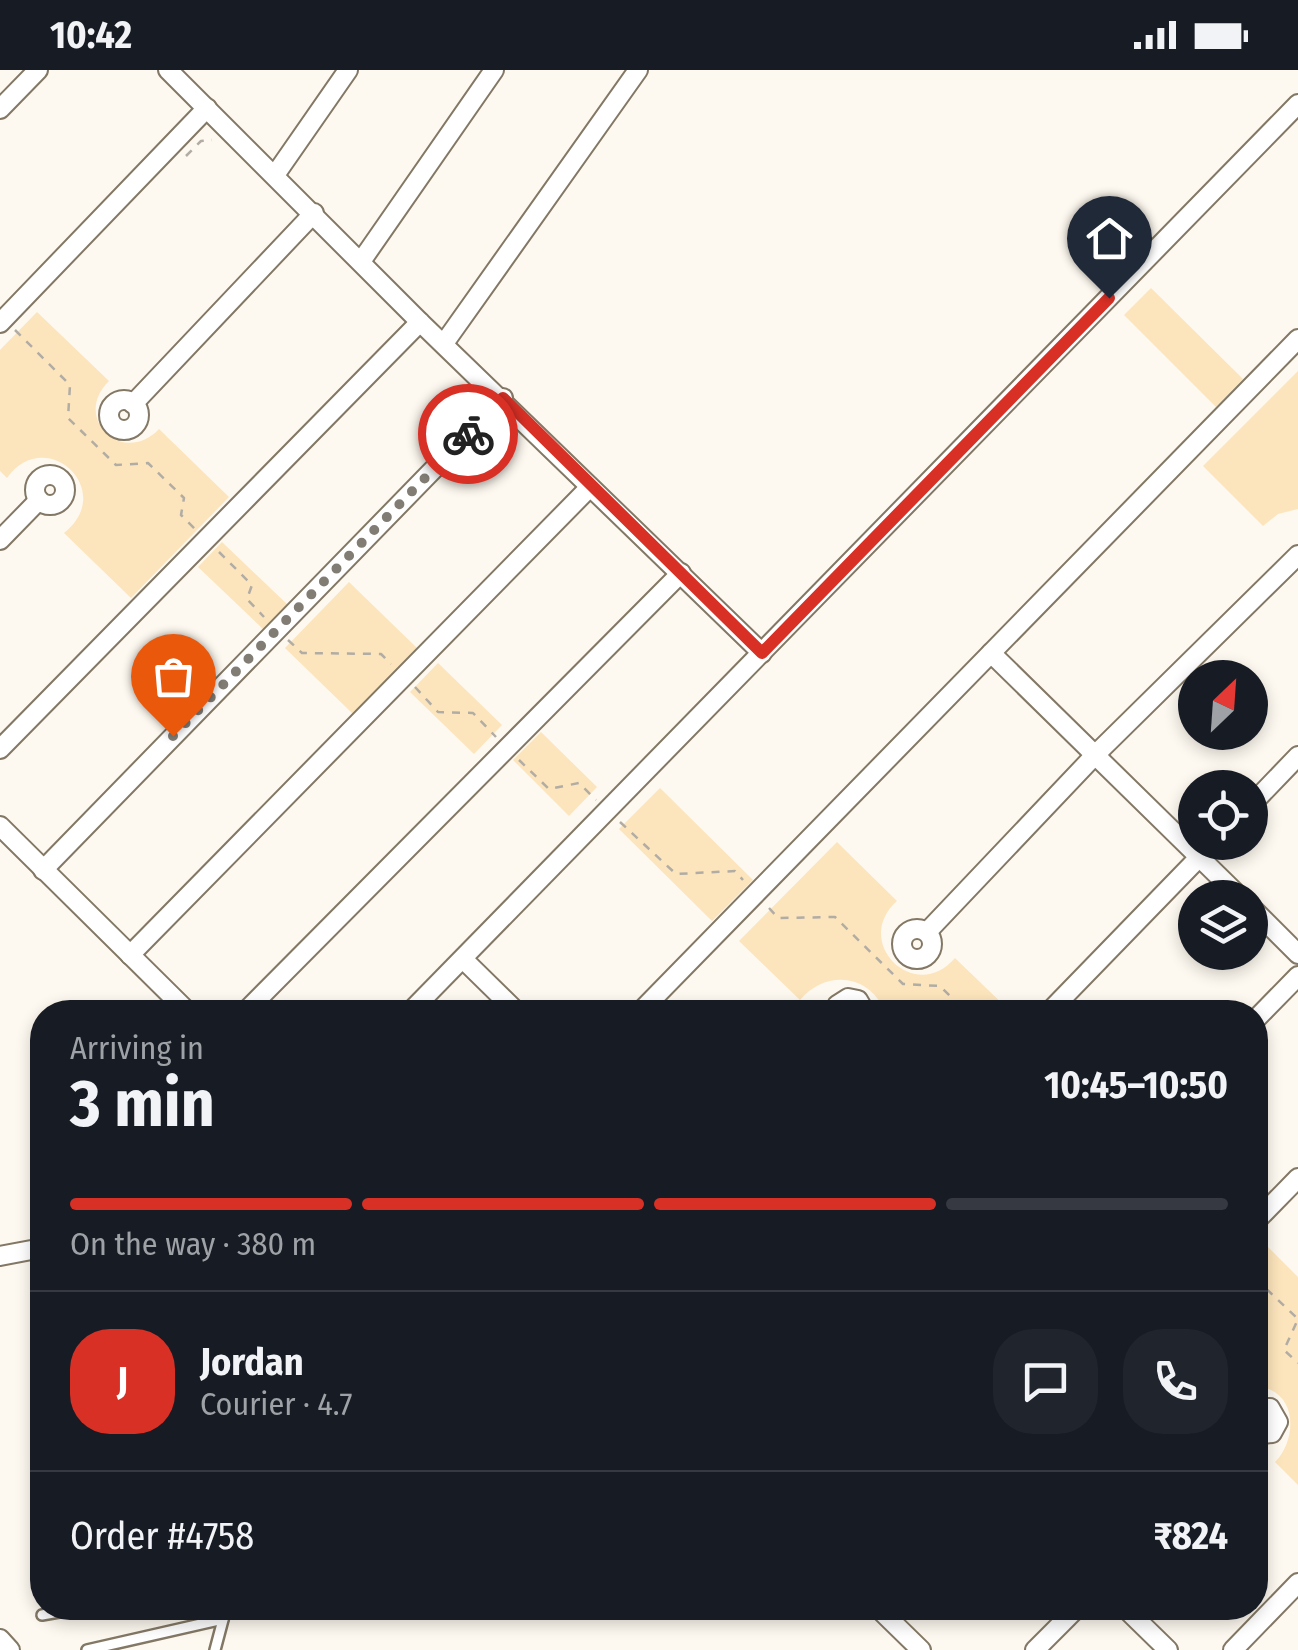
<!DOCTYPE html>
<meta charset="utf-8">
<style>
:root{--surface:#171b24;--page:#20242c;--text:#f1f3f6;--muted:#9ea1a6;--line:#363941;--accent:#d93025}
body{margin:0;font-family:"Fira Sans Condensed",sans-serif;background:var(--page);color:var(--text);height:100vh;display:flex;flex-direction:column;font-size:38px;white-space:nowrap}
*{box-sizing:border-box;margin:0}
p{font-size:32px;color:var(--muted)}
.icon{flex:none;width:55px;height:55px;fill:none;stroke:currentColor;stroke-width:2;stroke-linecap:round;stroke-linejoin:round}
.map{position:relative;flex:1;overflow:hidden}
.drawer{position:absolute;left:30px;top:930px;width:1238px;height:620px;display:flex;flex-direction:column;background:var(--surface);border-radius:40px;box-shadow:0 5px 15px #0003}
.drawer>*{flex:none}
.needle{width:65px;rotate:25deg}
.fabs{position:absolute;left:1178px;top:590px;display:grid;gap:20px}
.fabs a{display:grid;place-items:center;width:90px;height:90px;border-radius:50%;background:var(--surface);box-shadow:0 5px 15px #0003;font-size:50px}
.pin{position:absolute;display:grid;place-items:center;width:85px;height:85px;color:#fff;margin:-102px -42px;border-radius:50% 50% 50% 0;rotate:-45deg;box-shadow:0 0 10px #0007}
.pin .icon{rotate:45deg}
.courier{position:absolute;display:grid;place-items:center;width:100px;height:100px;margin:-50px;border:8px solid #d93025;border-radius:50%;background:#fff;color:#222;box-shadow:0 2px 12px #0007}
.summary em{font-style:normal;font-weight:700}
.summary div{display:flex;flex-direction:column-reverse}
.summary{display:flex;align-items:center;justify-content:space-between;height:170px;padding:0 40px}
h1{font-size:65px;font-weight:700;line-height:75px}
.bar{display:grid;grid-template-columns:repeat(4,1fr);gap:15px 10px;align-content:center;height:120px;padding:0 40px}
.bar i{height:12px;border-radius:8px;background:var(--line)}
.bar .on{background:var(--accent)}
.bar p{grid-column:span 4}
.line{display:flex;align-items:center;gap:25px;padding:0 40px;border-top:2px solid var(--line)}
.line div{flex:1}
.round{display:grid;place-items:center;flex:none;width:105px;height:105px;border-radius:40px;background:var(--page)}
.status{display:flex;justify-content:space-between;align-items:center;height:70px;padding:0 50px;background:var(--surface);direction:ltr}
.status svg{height:28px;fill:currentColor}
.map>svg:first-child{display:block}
</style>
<div class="status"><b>10:42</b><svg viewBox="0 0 49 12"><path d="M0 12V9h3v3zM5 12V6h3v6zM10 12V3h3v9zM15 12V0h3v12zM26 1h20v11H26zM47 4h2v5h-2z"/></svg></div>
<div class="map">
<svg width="1298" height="1580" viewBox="0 0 1298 1580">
<rect width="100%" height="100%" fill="#fef9f0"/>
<!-- green -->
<g fill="#fce5bc">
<polygon points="1151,218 1243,309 1216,337 1124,245"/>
<path d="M37,242L109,311C71,348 123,397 159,359L229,427L131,528L64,463C118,420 45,354 7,408L0,401V280Z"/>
<polygon points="1298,301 1298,439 1278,444 1263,456 1203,396"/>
<polygon points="222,472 288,535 264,560 198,497"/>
<polygon points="349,512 417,578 353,644 285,578"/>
<polygon points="438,593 502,655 474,684 410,622"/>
<polygon points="541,662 597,717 569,746 513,690"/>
<polygon points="660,718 753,810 712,851 619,759"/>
<path d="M837,772L897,831C851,872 915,935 955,888L1011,942H885C870,904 826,899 800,930L739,871Z"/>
<path d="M1261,1170L1298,1207V1415L1275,1392C1298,1369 1298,1319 1255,1316V1176Z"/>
</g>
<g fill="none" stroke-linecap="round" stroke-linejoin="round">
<defs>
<g id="lane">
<polyline points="42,1545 82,1538"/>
<polyline points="87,1580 223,1549"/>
<polyline points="215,1580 224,1546 232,1538"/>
</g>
<g id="street">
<polyline points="168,0 420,252 762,583"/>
<polyline points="0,39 38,0"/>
<polyline points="275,105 348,0"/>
<polyline points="362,190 494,0"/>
<polyline points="0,253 207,38"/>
<polyline points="445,272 638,0"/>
<circle cx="124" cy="345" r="15"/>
<polyline points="133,334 314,143"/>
<circle cx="50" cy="420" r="15"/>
<polyline points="0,470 39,430"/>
<polyline points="991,583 1241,828"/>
<polyline points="0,679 420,252"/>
<polyline points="1250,736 1298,686"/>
<polyline points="0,756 188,942"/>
<polyline points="43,800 503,328"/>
<polyline points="1250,836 1298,884"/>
<circle cx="917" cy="874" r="15"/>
<polyline points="927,862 1095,685 1298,485"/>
<polyline points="130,885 590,417"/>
<polyline points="463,889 517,942"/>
<polyline points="245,942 681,503"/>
<polyline points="410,942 1298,34"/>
<polyline points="640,942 1298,269"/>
<polyline points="835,942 837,935 848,928 858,930 865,942"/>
<polyline points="1049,942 1214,772"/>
<polyline points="1255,950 1298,906"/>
<polyline points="1255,1152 1298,1108"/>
<polyline points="0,1186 42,1178"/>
<polyline points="1255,1338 1270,1338 1278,1352 1272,1363 1255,1365"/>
<polyline points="878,1538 921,1580"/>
<polyline points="1125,1538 1168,1580"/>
<polyline points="0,1569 10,1580"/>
<polyline points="1035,1580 1077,1538"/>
<polyline points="1233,1580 1298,1513"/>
</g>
</defs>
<!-- lane casing -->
<use href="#lane" stroke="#837865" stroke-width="14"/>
<!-- street casing -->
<use href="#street" stroke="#837865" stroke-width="22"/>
<!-- path -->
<g stroke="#b1aca4" stroke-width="2.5" stroke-dasharray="8 8" stroke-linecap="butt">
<polyline points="186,86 201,71 212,70"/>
<polyline points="15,260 70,315 68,348 116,395 148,393 184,428 181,445 195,459"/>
<polyline points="119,324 108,329 102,340 110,363 123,367 136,364 146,343"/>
<polyline points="219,482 252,515 247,529 264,547"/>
<polyline points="288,570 302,583 381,584 391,594"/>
<polyline points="415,617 438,642 473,643 496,667"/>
<polyline points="519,690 549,719 579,713 596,730"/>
<polyline points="620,752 676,804 735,801 743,810"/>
<polyline points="769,838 778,848 835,847 903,914 940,916 966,942"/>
<polyline points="203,936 211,942"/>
<polyline points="1255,1208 1298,1249 1284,1280 1298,1293"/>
</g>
<!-- lane -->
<use href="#lane" stroke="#fff" stroke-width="9"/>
<!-- street -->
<use href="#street" stroke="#fff" stroke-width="18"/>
</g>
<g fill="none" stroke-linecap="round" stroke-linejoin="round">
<!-- done -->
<polyline stroke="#827d74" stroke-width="10" stroke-dasharray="0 18" points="173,666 468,364"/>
<!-- route -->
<polyline stroke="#d93025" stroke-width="12" points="468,364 503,328 762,583 1109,228"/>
</g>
</svg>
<div class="fabs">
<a><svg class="needle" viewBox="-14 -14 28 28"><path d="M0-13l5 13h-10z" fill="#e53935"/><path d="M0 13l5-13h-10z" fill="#9ea1a6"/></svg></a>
<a><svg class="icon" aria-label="locate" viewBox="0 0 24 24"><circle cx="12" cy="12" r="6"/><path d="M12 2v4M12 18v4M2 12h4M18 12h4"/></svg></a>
<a><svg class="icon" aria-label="layers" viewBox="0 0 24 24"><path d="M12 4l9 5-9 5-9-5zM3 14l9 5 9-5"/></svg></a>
</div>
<div class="pin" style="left:173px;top:666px;background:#ea580c"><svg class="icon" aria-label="bag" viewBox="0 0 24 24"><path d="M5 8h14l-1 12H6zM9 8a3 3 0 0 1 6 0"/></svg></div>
<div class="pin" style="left:1109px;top:228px;background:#1f2937"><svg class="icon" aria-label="home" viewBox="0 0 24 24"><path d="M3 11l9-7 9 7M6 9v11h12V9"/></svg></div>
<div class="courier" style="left:468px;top:364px"><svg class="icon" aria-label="bike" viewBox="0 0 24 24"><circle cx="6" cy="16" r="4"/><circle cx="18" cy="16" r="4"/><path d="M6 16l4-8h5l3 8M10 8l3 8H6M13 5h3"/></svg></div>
<section class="drawer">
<div class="summary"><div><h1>3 min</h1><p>Arriving in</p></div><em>10:45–10:50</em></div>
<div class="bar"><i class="on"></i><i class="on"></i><i class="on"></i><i></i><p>On the way · 380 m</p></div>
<div class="line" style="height:180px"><b class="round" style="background:var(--accent);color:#fff">J</b><div><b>Jordan</b><p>Courier · 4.7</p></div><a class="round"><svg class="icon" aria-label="chat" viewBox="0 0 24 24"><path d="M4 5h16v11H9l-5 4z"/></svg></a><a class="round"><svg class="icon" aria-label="phone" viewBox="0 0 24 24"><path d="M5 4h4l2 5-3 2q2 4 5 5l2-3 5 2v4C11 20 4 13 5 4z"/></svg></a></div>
<div class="line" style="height:130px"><div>Order #4758</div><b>₹824</b></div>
</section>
</div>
